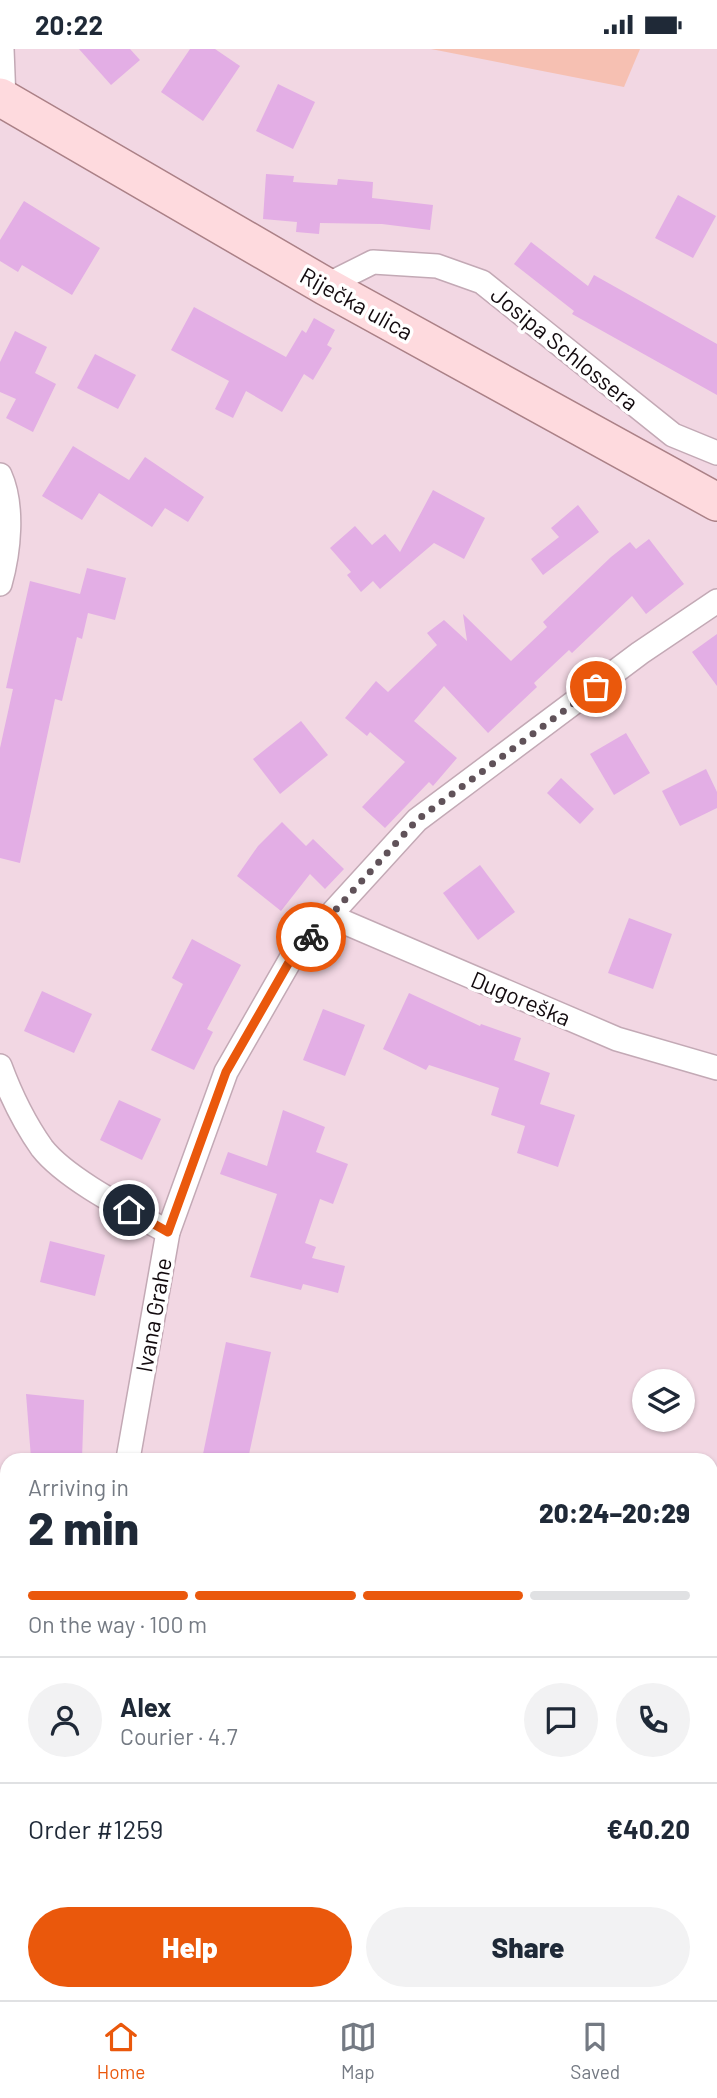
<!DOCTYPE html>
<meta charset="utf-8">
<style>
:root{--surface:#fff;--page:#f2f2f3;--text:#1f2937;--muted:#747a83;--line:#e0e1e3;--accent:#ea580c}
body{margin:0;font-family:Barlow,sans-serif;background:var(--page);color:var(--text);height:100vh;display:flex;flex-direction:column;font-size:26px;white-space:nowrap}
*{box-sizing:border-box;margin:0}
p{font-size:23px;color:var(--muted)}
.icon{flex:none;width:38px;height:38px;fill:none;stroke:currentColor;stroke-width:2;stroke-linecap:round;stroke-linejoin:round}
.map{position:relative;flex:1;overflow:hidden}
.sheet{position:absolute;left:0px;top:1404px;width:718px;height:548px;display:flex;flex-direction:column;background:var(--surface);border-radius:21px 21px 0 0;box-shadow:0 2px 5px #0004}
.sheet>*{flex:none}
.buttons{position:absolute;left:632px;top:1320px;display:grid;gap:14px}
.buttons a{display:grid;place-items:center;width:63px;height:63px;border-radius:50%;background:var(--surface);box-shadow:0 2px 5px #0004;font-size:35px}
.pin{position:absolute;display:grid;place-items:center;width:60px;height:60px;color:#fff;margin:-30px;border:4px solid #fff;border-radius:50%;box-shadow:0 2px 7px #0007}
.courier{position:absolute;display:grid;place-items:center;width:70px;height:70px;margin:-35px;border:5px solid #ea580c;border-radius:50%;background:#fff;color:#222;box-shadow:0 2px 9px #0007}
.overview em{font-style:normal;font-weight:800}
.overview div{display:flex;flex-direction:column-reverse}
.overview{display:flex;align-items:center;justify-content:space-between;height:119px;padding:0 28px}
h1{font-size:46px;font-weight:800;line-height:52px}
.bar{display:grid;grid-template-columns:repeat(4,1fr);gap:10px 7px;align-content:center;height:84px;padding:0 28px}
.bar i{height:9px;border-radius:5px;background:var(--line)}
.bar .selected{background:var(--accent)}
.bar p{grid-column:span 4}
.line{display:flex;align-items:center;gap:18px;padding:0 28px;border-top:2px solid var(--line)}
.line div{flex:1}
.round{display:grid;place-items:center;flex:none;width:74px;height:74px;border-radius:37px;background:var(--page)}
.cta{display:flex;gap:14px;margin-top:auto;padding:14px 28px}
.cta a{flex:1;height:80px;border-radius:42px;background:var(--accent);color:#fff;font-size:28px;font-weight:800;line-height:80px;text-align:center}
.cta a+a{background:var(--page);color:var(--text)}
.status{display:flex;justify-content:space-between;align-items:center;height:49px;padding:0 35px;background:var(--surface);direction:ltr}
.status svg{height:19px;fill:currentColor}
.tabs{display:flex;justify-content:space-around;align-items:center;height:98px;border-top:2px solid var(--line);background:var(--surface);font-size:19px;color:var(--muted)}
.tabs a{display:grid;justify-items:center;gap:4px}
.tabs .selected{color:var(--accent)}
.map>svg:first-child{display:block}
</style>
<div class="status"><b>20:22</b><svg viewBox="0 0 49 12"><path d="M0 12V9h3v3zM5 12V6h3v6zM10 12V3h3v9zM15 12V0h3v12zM26 1h20v11H26zM47 4h2v5h-2z"/></svg></div>
<div class="map">
<svg width="717" height="1951" viewBox="0 0 717 1951">
<rect width="100%" height="100%" fill="#f2d7e3"/>
<!-- green -->
<polygon fill="#f6c0b2" points="431,0 640,0 624,38"/>
<!-- building -->
<g fill="#e3aee5">
<polygon points="79,0 130,0 140,11 111,36"/>
<polygon points="190,0 215,0 240,17 203,72 161,43"/>
<polygon points="278,35 315,53 293,100 256,82"/>
<polygon points="266,125 294,127 293,133 337,136 338,130 373,133 372,149 433,156 430,181 382,175 320,174 319,185 296,183 297,173 263,170"/>
<polygon points="678,146 716,167 693,209 655,189"/>
<polygon points="24,152 100,199 72,246 22,216 18,223 0,212 0,191"/>
<polygon points="531,193 588,237 594,226 717,295 717,346 572,265 574,262 514,215"/>
<polygon points="194,258 286,308 302,281 306,284 314,269 335,281 327,296 332,299 313,331 304,325 282,363 246,342 233,369 215,360 229,332 171,301"/>
<polygon points="15,282 47,298 35,324 56,335 33,383 6,369 16,350 0,343 0,313"/>
<polygon points="95,305 136,326 118,360 77,339"/>
<polygon points="73,397 129,431 145,408 204,448 188,473 165,459 152,478 99,444 82,471 42,447"/>
<polygon points="433,441 485,469 464,510 434,494 380,540 373,532 361,543 347,526 351,523 330,499 355,477 372,496 385,485 400,503"/>
<polygon points="578,456 599,483 543,526 531,510 559,488 551,479"/>
<polygon points="649,490 684,535 646,565 632,547 572,604 569,601 534,634 537,638 488,684 444,637 414,672 457,709 433,737 429,733 385,779 362,758 405,713 370,683 367,687 345,669 376,632 388,643 437,596 427,584 444,571 467,592 463,565 511,612 547,578 543,573 611,508 630,493 636,500"/>
<polygon points="87,519 126,529 115,571 88,564 82,590 77,588 62,652 55,650 20,814 0,809 0,699 13,640 6,639 30,532 80,545"/>
<polygon points="717,585 717,637 692,603"/>
<polygon points="301,672 328,706 280,745 253,710"/>
<polygon points="626,684 650,724 614,746 590,705"/>
<polygon points="706,720 717,743 717,759 680,777 662,742"/>
<polygon points="561,729 594,760 580,775 547,744"/>
<polygon points="282,773 306,797 313,790 344,820 325,840 310,825 281,862 237,827 258,797"/>
<polygon points="480,816 515,863 478,891 443,844"/>
<polygon points="629,869 672,885 653,940 608,924"/>
<polygon points="192,890 241,916 207,980 213,983 194,1021 151,1001 183,935 172,929"/>
<polygon points="42,942 92,965 74,1004 24,982"/>
<polygon points="409,944 480,977 481,975 521,989 514,1011 550,1024 540,1055 575,1066 558,1118 517,1104 525,1077 491,1066 499,1039 429,1016 426,1021 383,1000"/>
<polygon points="323,960 365,976 345,1027 303,1011"/>
<polygon points="119,1051 161,1070 142,1111 100,1091"/>
<polygon points="283,1061 325,1078 316,1103 348,1115 333,1155 320,1150 305,1194 316,1198 312,1209 345,1217 338,1244 303,1235 301,1241 250,1228 277,1145 220,1125 228,1103 267,1117"/>
<polygon points="50,1192 105,1206 95,1247 40,1233"/>
<polygon points="226,1293 271,1303 248,1410 202,1410"/>
<polygon points="26,1345 84,1351 82,1410 31,1409"/>
</g>
<g fill="none" stroke-linecap="round" stroke-linejoin="round">
<defs>
<g id="street">
<polyline points="2,0 4,51"/>
<polyline points="325,237 373,213 437,217 482,233 673,386 717,404"/>
<path d="M0,426C14,457 9,503 0,535"/>
<polyline points="330,867 617,990 717,1019"/>
<path d="M0,1017C10,1044 25,1075 42,1099C67,1131 132,1163 168,1183"/>
<polyline points="128,1410 168,1183 226,1023 292,908 417,771 640,604 717,552"/>
<polyline points="112,1951 112,1944"/>
</g>
<polyline id="primary" points="0,48 325,237 717,453"/>
</defs>
<!-- street casing -->
<use href="#street" stroke="#c3a9b5" stroke-width="26"/>
<!-- primary casing -->
<use href="#primary" stroke="#ab8187" stroke-width="40"/>
<!-- street -->
<use href="#street" stroke="#fff" stroke-width="23"/>
<!-- primary -->
<use href="#primary" stroke="#fedade" stroke-width="37"/>
</g>
<g fill="none" stroke-linecap="round" stroke-linejoin="round">
<!-- done -->
<polyline stroke="#605259" stroke-width="7" stroke-dasharray="0 12.6" points="311,888 417,771 596,638"/>
<!-- route -->
<polyline stroke="#ea580c" stroke-width="9" points="129,1161 168,1183 226,1023 292,908 311,888"/>
</g>
<g text-anchor="middle" dominant-baseline="central" stroke-width="7" stroke-linejoin="round" paint-order="stroke">
<!-- street labels -->
<g font-size="23" fill="#120a0e" stroke="#fff">
<text transform="translate(357 254) rotate(29)">Riječka ulica</text>
<text transform="translate(565 299) rotate(39)">Josipa Schlossera</text>
<text transform="translate(521 949) rotate(23)">Dugoreška</text>
<text transform="translate(153 1266) rotate(-80)">Ivana Grahe</text>
</g>
</g>
</svg>
<div class="buttons">
<a><svg class="icon" aria-label="layers" viewBox="0 0 24 24"><path d="M12 4l9 5-9 5-9-5zM3 14l9 5 9-5"/></svg></a>
</div>
<div class="pin" style="left:596px;top:638px;background:#ea580c"><svg class="icon" aria-label="bag" viewBox="0 0 24 24"><path d="M5 8h14l-1 12H6zM9 8a3 3 0 0 1 6 0"/></svg></div>
<div class="pin" style="left:129px;top:1161px;background:#1f2937"><svg class="icon" aria-label="home" viewBox="0 0 24 24"><path d="M3 11l9-7 9 7M6 9v11h12V9"/></svg></div>
<div class="courier" style="left:311px;top:888px"><svg class="icon" aria-label="bike" viewBox="0 0 24 24"><circle cx="6" cy="16" r="4"/><circle cx="18" cy="16" r="4"/><path d="M6 16l4-8h5l3 8M10 8l3 8H6M13 5h3"/></svg></div>
<section class="sheet">
<div class="overview"><div><h1>2 min</h1><p>Arriving in</p></div><em>20:24–20:29</em></div>
<div class="bar"><i class="selected"></i><i class="selected"></i><i class="selected"></i><i></i><p>On the way · 100 m</p></div>
<div class="line" style="height:126px"><a class="round"><svg class="icon" aria-label="person" viewBox="0 0 24 24"><circle cx="12" cy="8" r="4"/><path d="M4 21q1-7 8-7t8 7"/></svg></a><div><b>Alex</b><p>Courier · 4.7</p></div><a class="round"><svg class="icon" aria-label="chat" viewBox="0 0 24 24"><path d="M4 5h16v11H9l-5 4z"/></svg></a><a class="round"><svg class="icon" aria-label="phone" viewBox="0 0 24 24"><path d="M5 4h4l2 5-3 2q2 4 5 5l2-3 5 2v4C11 20 4 13 5 4z"/></svg></a></div>
<div class="line" style="height:91px"><div>Order #1259</div><b>€40.20</b></div>
<div class="cta"><a>Help</a><a>Share</a></div>
</section>
</div>
<nav class="tabs">
<a class="selected"><svg class="icon" aria-label="home" viewBox="0 0 24 24"><path d="M3 11l9-7 9 7M6 9v11h12V9"/></svg>Home</a>
<a><svg class="icon" aria-label="map" viewBox="0 0 24 24"><path d="M3 6l6-2 6 2 6-2v14l-6 2-6-2-6 2zM9 4v14M15 6v14"/></svg>Map</a>
<a><svg class="icon" aria-label="saved" viewBox="0 0 24 24"><path d="M7 4h10v16l-5-4-5 4z"/></svg>Saved</a>
</nav>
